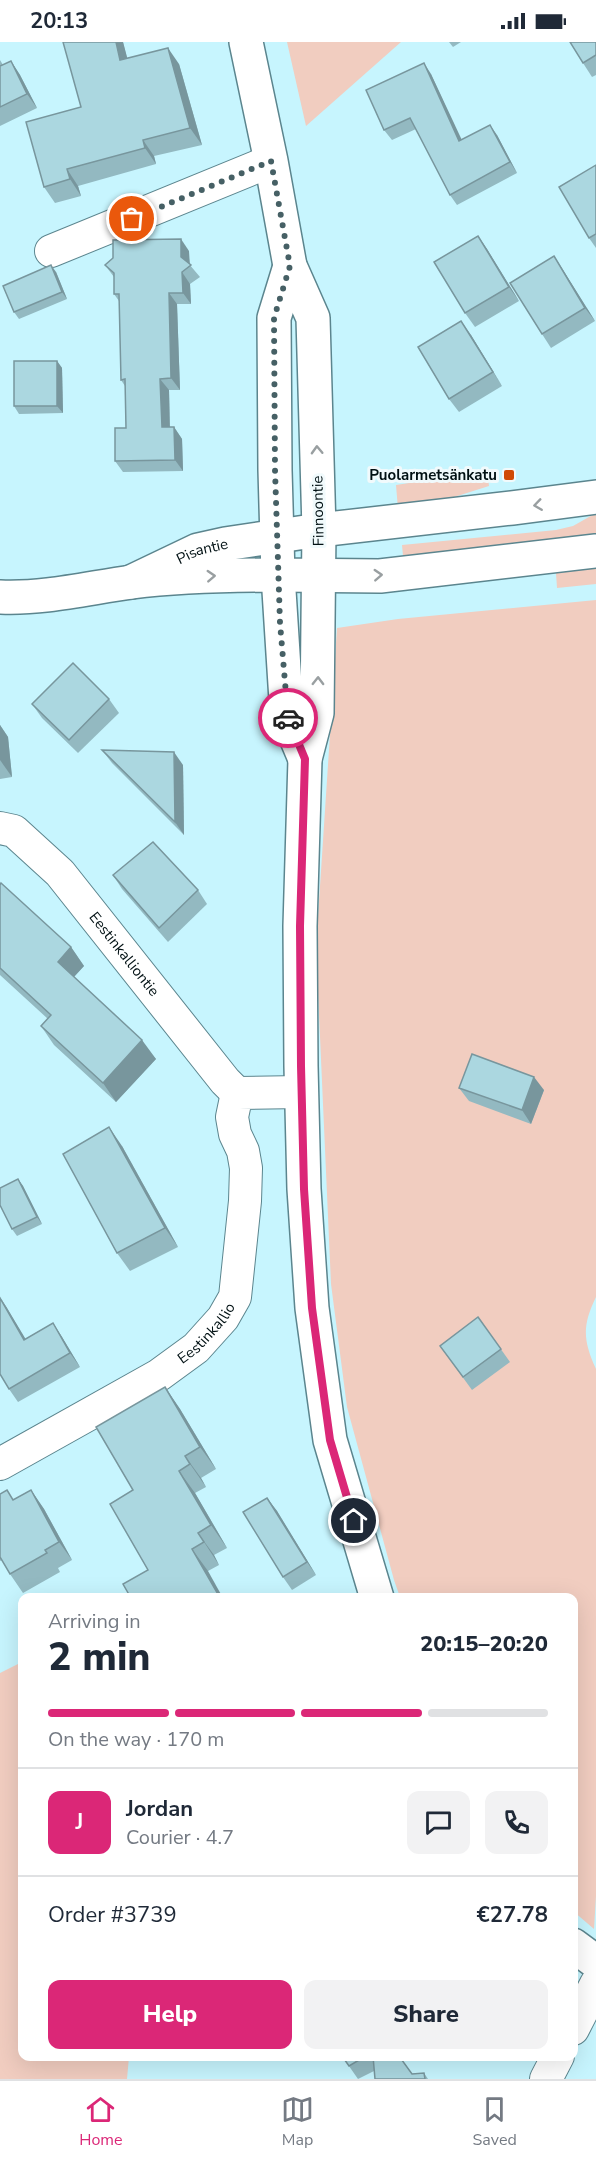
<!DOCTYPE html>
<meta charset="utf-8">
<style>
:root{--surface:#fff;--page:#f2f2f3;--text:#1f2937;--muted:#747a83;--line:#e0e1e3;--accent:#db2777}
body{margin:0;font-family:"Nunito Sans",sans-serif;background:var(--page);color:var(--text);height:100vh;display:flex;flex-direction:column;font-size:22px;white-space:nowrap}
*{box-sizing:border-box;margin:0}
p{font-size:20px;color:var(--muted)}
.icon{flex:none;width:33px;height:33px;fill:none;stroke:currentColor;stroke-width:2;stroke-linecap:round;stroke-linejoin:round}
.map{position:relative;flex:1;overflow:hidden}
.sheet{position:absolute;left:18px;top:1551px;width:560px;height:468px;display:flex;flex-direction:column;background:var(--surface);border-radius:12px;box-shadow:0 6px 24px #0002}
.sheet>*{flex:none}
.pin{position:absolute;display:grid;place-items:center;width:51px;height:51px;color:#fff;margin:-26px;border:3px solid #fff;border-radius:50%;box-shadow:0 2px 6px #0007}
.courier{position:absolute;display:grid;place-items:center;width:60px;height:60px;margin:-30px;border:4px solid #db2777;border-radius:50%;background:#fff;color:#222;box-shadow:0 2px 8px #0007}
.overview em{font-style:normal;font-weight:800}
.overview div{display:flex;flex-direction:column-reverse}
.overview{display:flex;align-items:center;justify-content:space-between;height:102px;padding:0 30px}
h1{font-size:39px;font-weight:800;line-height:45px}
.bar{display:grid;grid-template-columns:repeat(4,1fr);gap:9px 6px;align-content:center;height:72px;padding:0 30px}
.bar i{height:8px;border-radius:4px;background:var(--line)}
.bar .active{background:var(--accent)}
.bar p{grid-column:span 4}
.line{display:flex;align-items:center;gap:15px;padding:0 30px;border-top:2px solid var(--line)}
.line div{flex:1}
.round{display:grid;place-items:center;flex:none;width:63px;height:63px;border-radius:12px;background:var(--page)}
.primary-button{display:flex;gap:12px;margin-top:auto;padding:12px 30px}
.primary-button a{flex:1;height:69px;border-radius:12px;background:var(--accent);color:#fff;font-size:24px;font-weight:800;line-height:69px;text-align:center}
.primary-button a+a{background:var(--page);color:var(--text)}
.status{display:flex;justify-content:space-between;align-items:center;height:42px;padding:0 30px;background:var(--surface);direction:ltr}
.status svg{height:16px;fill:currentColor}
.tabs{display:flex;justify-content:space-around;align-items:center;height:84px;border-top:2px solid var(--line);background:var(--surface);font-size:16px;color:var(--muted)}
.tabs a{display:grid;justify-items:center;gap:3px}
.tabs .active{color:var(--accent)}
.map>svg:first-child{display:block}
</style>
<div class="status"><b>20:13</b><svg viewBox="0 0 49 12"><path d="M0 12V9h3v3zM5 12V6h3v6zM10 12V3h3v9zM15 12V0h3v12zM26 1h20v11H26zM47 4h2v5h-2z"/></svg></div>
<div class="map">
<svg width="596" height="2037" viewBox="0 0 596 2037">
<rect width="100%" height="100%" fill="#c7f5fe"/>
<!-- green -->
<g fill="#f1cdc0">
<polygon points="287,0 401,0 306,84"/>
<polygon points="487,429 489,444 432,462 398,467 396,443"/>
<polygon points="596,471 596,494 403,514 402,503 556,488 573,484"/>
<polygon points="596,526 596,542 557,546 556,531"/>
<path d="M596,558V1255C582,1284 583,1298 596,1327V1854L594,1887L573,1869V1556L400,1555L394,1538L347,1365L331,1242L316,905L337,586L398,577Z"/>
<polygon points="22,1620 22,2014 129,2015 127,2037 0,2037 0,1631"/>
</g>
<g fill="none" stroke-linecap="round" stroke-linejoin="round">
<defs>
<g id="minor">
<polyline points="51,209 271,119"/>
<path id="s1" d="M0,786L14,789L60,831L225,1039L237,1051"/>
<path id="s2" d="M0,1422L159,1333L196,1306L223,1276L235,1255L245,1159L246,1126L243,1109L235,1092L232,1075L237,1051L301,1050"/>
<polyline points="573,1987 596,1942"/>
<polyline points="546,2037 558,2014"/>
</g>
<g id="tertiary">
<path id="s3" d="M131,540L198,508L225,502L319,488L317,671L305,717L300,884L301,1024L304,1147L312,1266L330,1398L377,1556"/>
<path d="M0,555C45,557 88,546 132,540C180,534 229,533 278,533L287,674L305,717"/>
<polyline points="573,1903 596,1920"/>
</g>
<g id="primary">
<polyline points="246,0 271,119 290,224 313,276 319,488 512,466 596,455"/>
<polyline points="290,224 274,276 275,428 278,533 380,534 596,509"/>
</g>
</defs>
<!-- minor casing -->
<use href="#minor" stroke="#5b858e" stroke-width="34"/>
<!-- tertiary casing -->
<use href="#tertiary" stroke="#5b858e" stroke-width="36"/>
<!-- primary casing -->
<use href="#primary" stroke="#5b858e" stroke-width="36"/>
<!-- minor -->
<use href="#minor" stroke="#fff" stroke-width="32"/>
<!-- tertiary -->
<use href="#tertiary" stroke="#fff" stroke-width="33"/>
<!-- primary -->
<use href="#primary" stroke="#fff" stroke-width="33"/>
</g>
<!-- wall -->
<g fill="#93b9c1">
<polygon points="63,0 123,0 127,16 179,22 202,103 154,114 156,122 78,144 81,154 55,161 44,145 81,65"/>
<polygon points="449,0 461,0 453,5"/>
<polygon points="596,0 596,33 592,35 583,21"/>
<polygon points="0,18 3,23 11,19 20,33 37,66 0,84"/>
<polygon points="431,32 461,98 497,93 517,131 457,163 450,153 416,87 392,98 384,88"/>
<polygon points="596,123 596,206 589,196"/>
<polygon points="478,194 487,207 519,259 475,285 465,271"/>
<polygon points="189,209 189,222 200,235 190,242 191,262 177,262 180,348 169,348 170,385 174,385 182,397 183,429 123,430 115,419 126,386 125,344 121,338 119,259 114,252 114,235 105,223"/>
<polygon points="554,214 563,228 595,279 551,306 542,292"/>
<polygon points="56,230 67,257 19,277 14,270"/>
<polygon points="471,293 502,344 459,370 449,357"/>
<polygon points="57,319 62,326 63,371 19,372 14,364"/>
<polygon points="109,657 119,671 78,711 42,676 32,662"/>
<polygon points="0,683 8,695 12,735 0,737"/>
<polygon points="102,708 183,723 184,793 112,721"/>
<polygon points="113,833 198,848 207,862 168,900 122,847"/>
<polygon points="0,843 71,905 84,924 74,935 156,1017 116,1060 54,1003 41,984 48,977 0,933"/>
<polygon points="459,1046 544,1048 531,1082 469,1059"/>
<polygon points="122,1104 178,1205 130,1229 117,1211"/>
<polygon points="18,1137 23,1144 42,1182 17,1194 12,1187"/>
<polygon points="0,1255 7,1266 25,1297 53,1281 62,1295 80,1325 18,1360 9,1347"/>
<polygon points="478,1275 510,1320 472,1348 440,1304"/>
<polygon points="165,1345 180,1367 216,1427 201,1436 206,1445 195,1451 227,1506 214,1513 219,1523 208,1529 148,1528 133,1448"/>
<polygon points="31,1448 44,1467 72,1518 58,1526 60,1530 23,1551 10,1532 2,1518 0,1519 0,1452 14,1458"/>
<polygon points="267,1456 277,1469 316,1533 292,1548 283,1535"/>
<polygon points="342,2014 399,2014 412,2032 424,2031 428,2037 375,2037 374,2029 358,2037"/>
</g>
<!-- shaded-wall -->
<g fill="#78969d">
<polygon points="116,0 123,0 132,34 120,18"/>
<polygon points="168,6 179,22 202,103 190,86"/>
<polygon points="11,19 20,33 37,66 27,52"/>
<polygon points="424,21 431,32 467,109 459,99"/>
<polygon points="490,83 497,93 517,131 510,120"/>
<polygon points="143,98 154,114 156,122 145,106"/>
<polygon points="67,127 78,144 81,154 70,137"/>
<polygon points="478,194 487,207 519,259 509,245"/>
<polygon points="181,197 189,209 190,224 181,215"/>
<polygon points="554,214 563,228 595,279 585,266"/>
<polygon points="51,223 56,230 67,257 62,250"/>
<polygon points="182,230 190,242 191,262 183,251"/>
<polygon points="169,251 177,262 180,348 171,336"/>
<polygon points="461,279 471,293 502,344 493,330"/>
<polygon points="57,319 62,326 63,371 57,364"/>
<polygon points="160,337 169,348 170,397 162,385"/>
<polygon points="174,385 182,397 183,429 175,418"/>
<polygon points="0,683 8,695 12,735 0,718"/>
<polygon points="174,710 183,723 184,793 175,780"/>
<polygon points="71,905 84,924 71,938 58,920"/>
<polygon points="142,998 156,1017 116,1060 103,1041"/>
<polygon points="534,1035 544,1048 531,1082 522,1068"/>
<polygon points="109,1085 122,1104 178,1205 165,1186"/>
<polygon points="18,1137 23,1144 42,1182 37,1175"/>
<polygon points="0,1255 7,1266 34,1311 24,1298"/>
<polygon points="53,1281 62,1295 80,1325 70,1311"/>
<polygon points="165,1345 180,1367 216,1427 200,1405"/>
<polygon points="185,1414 201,1436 206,1445 190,1422"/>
<polygon points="179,1429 195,1451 227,1506 211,1483"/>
<polygon points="31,1448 44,1467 72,1518 59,1500"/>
<polygon points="267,1456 277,1469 316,1533 307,1520"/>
<polygon points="198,1491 214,1513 219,1523 204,1500"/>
<polygon points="192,1507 208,1529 223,1556 220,1556"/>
</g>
<!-- building -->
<g fill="#abd7e0" stroke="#78969d" stroke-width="1.5">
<polygon points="63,0 116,0 120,18 168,6 190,86 143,98 145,106 67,127 70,137 44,145 26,80 81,65"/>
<polygon points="570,0 596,0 596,13 583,21"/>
<polygon points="11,19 27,52 0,65 0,24"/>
<polygon points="424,21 459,99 490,83 510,120 450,153 410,76 384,88 366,48"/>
<polygon points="596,123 596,192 589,196 559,145"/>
<polygon points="478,194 509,245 465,271 434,220"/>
<polygon points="181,197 181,215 191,223 182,230 183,251 169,251 171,336 160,337 162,385 174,385 175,418 115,419 115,386 126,386 125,337 121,338 119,252 114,252 114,231 105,223 113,216 113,198"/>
<polygon points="554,214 585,266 542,292 510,241"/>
<polygon points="51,223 62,250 14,270 3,244"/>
<polygon points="461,279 493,330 449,357 418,305"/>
<rect x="14" y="319" width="43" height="45"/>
<polygon points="73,621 109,657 69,698 32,662"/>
<polygon points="102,708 174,710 175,780"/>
<polygon points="153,800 198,848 159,886 113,833"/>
<polygon points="1,841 71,905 58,920 142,998 103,1041 41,984 51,973 0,926 0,843"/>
<polygon points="472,1012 534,1035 522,1068 459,1046"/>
<polygon points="109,1085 165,1186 117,1211 63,1112"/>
<polygon points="18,1137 37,1175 12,1187 0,1163 0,1146"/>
<polygon points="0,1256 24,1298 53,1281 70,1311 9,1347 0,1332"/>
<polygon points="478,1275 501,1307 463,1335 440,1304"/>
<polygon points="165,1345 200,1405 185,1414 190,1422 179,1429 211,1483 198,1491 204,1500 192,1507 220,1556 131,1556 123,1542 148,1528 110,1462 133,1448 96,1385"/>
<polygon points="7,1448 13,1458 31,1448 59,1500 45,1508 47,1511 10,1532 0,1515 0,1452"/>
<polygon points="267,1456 307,1520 283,1535 243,1470"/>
<polygon points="342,2014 366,2014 349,2024"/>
<polygon points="373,2014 399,2014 412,2032 424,2031 425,2037 375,2037"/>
</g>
<!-- one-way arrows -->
<defs><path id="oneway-chevron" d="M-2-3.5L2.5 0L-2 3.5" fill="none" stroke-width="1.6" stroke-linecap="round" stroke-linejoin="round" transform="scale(1.5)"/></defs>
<g stroke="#999fa1">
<use href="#oneway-chevron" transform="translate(317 408) rotate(-92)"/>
<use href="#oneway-chevron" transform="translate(538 463) rotate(172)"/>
<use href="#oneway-chevron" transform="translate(378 533) rotate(-3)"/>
<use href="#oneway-chevron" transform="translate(211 534) rotate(-3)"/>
<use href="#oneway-chevron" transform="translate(318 639) rotate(-89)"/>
</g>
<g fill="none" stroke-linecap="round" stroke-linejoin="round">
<!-- done -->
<polyline stroke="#466065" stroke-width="6" stroke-dasharray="0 10.8" points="132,177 271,119 290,224 274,276 275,428 280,581 288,676"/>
<!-- route -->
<polyline stroke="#db2777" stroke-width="8" points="288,676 305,717 300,884 301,1024 304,1147 312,1266 330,1398 354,1479"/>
</g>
<!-- markers -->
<rect fill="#d04b06" stroke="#f1fafc" stroke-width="2" x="503" y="427" width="12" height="12" rx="3"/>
<g text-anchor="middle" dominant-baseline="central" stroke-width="6" stroke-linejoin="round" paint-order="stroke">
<!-- poi labels -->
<g font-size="15" font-weight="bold" fill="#011013" stroke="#f1fafc" text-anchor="end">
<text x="497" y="433">Puolarmetsänkatu</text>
</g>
<!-- street labels -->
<g font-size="15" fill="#011013" stroke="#f1fafc">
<text transform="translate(318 469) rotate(-91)">Finnoontie</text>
<text stroke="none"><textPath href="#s3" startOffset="78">Pisantie</textPath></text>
<text stroke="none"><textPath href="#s1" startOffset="180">Eestinkalliontie</textPath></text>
<text stroke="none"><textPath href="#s2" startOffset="246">Eestinkallio</textPath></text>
</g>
</g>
</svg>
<div class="pin" style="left:132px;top:177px;background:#ea580c"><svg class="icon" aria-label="bag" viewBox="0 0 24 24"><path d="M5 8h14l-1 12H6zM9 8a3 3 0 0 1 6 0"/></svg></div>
<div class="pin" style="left:354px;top:1479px;background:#1f2937"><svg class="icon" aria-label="home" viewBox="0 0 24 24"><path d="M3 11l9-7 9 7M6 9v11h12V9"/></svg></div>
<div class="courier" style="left:288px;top:676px"><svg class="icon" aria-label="car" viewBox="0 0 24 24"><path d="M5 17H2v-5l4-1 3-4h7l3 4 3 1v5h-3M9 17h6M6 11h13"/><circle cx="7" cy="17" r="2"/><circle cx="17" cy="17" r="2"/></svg></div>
<section class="sheet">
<div class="overview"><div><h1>2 min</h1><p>Arriving in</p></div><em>20:15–20:20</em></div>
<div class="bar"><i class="active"></i><i class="active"></i><i class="active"></i><i></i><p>On the way · 170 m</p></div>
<div class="line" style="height:108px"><b class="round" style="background:var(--accent);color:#fff">J</b><div><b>Jordan</b><p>Courier · 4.7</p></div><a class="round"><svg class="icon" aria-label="chat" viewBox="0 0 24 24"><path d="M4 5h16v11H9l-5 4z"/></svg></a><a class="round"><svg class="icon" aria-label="phone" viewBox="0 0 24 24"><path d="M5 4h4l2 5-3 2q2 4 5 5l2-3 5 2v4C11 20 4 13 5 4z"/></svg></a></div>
<div class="line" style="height:78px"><div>Order #3739</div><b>€27.78</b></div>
<div class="primary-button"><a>Help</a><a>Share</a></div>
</section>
</div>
<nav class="tabs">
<a class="active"><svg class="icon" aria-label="home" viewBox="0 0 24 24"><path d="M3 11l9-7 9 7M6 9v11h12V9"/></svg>Home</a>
<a><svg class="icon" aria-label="map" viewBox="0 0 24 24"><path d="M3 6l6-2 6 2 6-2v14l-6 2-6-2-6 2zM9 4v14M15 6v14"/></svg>Map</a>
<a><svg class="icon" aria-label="saved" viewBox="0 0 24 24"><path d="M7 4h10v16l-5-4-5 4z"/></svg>Saved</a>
</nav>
